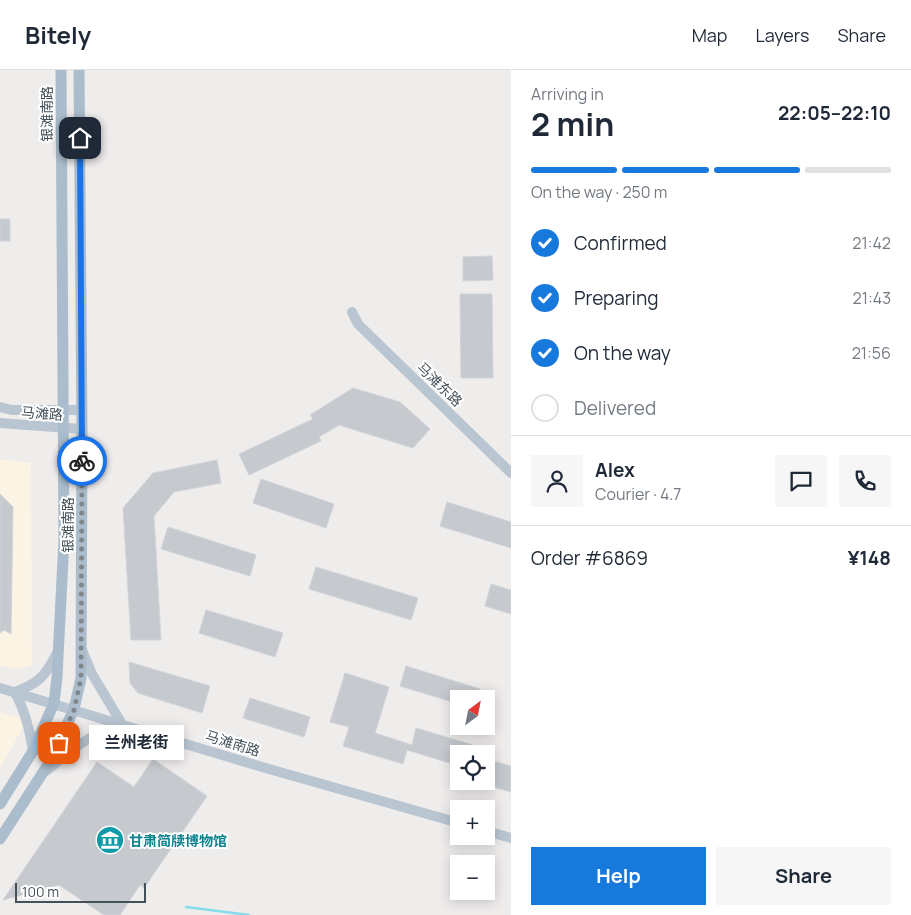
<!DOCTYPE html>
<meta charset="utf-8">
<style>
:root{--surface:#fff;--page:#f6f6f7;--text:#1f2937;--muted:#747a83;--line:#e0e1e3;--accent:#1879dd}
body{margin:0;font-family:Manrope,"Noto Sans SC",sans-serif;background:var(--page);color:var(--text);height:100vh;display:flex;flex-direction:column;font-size:19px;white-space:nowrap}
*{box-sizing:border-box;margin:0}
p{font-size:16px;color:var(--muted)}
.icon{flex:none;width:28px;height:28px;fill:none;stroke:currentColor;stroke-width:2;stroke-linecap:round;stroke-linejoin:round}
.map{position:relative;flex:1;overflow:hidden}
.side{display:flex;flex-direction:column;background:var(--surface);width:400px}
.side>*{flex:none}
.needle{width:32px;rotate:32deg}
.tools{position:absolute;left:450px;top:620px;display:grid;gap:10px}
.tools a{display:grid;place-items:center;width:45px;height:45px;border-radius:0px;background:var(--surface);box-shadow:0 2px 12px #0003;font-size:25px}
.scale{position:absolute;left:15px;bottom:12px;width:131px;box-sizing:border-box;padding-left:5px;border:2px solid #445159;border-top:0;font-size:14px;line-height:18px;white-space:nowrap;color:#445159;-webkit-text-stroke:4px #fff;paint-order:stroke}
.pin{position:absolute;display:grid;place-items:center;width:42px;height:42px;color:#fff;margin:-21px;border-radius:10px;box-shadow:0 2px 8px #0006}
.courier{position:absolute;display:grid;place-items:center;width:50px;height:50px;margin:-25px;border:4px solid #1a73e8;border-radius:50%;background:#fff;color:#222;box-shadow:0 1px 6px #0007}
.bubble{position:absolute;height:35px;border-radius:0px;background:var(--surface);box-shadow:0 2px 12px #0003;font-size:16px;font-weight:700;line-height:35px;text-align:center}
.headline em{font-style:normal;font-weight:700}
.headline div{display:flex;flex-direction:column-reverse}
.headline{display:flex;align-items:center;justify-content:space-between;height:85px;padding:0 20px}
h1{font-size:32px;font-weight:700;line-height:38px}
.bar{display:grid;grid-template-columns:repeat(4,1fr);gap:8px 5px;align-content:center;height:60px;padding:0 20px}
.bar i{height:6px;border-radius:4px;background:var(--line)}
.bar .current{background:var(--accent)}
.bar p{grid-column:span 4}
.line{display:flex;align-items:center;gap:12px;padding:0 20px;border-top:1px solid var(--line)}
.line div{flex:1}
.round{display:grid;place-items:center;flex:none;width:52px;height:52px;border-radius:0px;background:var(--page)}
ol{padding:0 20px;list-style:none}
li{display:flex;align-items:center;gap:15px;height:55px}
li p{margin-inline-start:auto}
li .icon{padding:5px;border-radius:50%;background:var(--accent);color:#fff;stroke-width:4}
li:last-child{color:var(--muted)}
li i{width:28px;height:28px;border:2px solid var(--line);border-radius:50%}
.cta{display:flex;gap:10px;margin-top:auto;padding:10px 20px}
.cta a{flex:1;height:58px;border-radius:0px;background:var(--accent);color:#fff;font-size:20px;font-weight:700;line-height:58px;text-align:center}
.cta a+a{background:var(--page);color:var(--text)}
header{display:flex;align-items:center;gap:30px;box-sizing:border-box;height:70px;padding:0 25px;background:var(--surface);border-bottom:1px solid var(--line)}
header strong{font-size:24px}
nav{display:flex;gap:28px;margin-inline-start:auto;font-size:18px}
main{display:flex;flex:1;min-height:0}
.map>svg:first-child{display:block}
</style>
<header>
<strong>Bitely</strong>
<nav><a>Map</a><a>Layers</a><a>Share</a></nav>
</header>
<main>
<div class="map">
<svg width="511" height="845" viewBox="0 0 511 845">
<rect width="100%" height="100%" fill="#efecec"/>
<!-- commercial -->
<g fill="#fbf3e3">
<polygon points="0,389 31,393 32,595 16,600 0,595"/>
<polygon points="0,642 27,650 0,699"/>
</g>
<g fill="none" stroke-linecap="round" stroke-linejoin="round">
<!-- stream -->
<polyline stroke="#85dceb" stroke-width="2.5" points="186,837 249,845"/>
</g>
<!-- building -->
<g fill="#c6cacf" stroke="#d0d3d8">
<rect x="0" y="149" width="10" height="22"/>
<polygon points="492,186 493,210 463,211 463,187"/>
<polygon points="460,224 492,224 493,308 461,308"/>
<polygon points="353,318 400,332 430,359 413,378 339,355 319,367 321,371 249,405 239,384 313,349 310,345"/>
<polygon points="217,390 221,413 174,422 154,446 161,570 131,570 123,438 153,403"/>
<polygon points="261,409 334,434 326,458 253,433"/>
<polygon points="0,424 13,437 11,564 4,560 0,563"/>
<polygon points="447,432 511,452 511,478 440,456"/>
<polygon points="168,457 256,485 250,506 161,479"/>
<polygon points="316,497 418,528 411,550 309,519"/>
<polygon points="491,514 511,520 511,544 485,536"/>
<polygon points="206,540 283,563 275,587 199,563"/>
<polygon points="129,592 210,616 202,643 138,623 130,613"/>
<polygon points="406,596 480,619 477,629 459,629 459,634 400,616"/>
<polygon points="345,603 389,617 375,663 412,675 416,658 473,675 470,684 459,684 459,696 407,680 403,694 343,676 349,657 330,652"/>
<polygon points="250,628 310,647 304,667 243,648"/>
<polygon points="153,689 207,726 144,818 140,815 120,845 104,845 59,815 3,830 97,692 134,717"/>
<polygon points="486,689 511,696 511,722 486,715"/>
</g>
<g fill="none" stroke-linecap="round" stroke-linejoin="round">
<!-- secondary -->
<g stroke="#b9c6d1" stroke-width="10">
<polyline points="352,242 358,254 511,403"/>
<polyline points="0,337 12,340 82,340"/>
<polyline points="0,353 82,359"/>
<polyline points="0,618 262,697 459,753"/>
<path d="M33,681C30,660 25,641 15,622C40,613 46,605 58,581"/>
<path d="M46,701C70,681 91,663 122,654L92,604L82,580"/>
<polyline points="486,761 511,768"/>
</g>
<!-- primary -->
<g stroke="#abbdcc" stroke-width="11">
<polyline points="0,734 33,681 54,633 57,607 64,470 61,0"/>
<polyline points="0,769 51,690 74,639 81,608 82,359 79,0"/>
</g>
</g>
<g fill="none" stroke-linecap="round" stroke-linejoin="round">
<!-- done -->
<polyline stroke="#80878c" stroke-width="5" stroke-dasharray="0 9" points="59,673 74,640 81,608 82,391"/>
<!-- route -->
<polyline stroke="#1a73e8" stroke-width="6" points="80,68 82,391"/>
</g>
<!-- icons -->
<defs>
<symbol id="museum-disc" viewBox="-11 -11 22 22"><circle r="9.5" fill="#0f9aa8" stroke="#fff"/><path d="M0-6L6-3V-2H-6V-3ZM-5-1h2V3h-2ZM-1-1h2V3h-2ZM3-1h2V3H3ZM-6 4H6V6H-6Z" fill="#fff"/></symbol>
</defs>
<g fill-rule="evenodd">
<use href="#museum-disc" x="94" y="754" width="32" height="32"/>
</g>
<g text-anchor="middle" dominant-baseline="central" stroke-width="4" stroke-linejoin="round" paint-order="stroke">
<!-- street labels -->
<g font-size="14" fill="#445159" stroke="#fff">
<text transform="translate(46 44) rotate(-90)">银滩南路</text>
<text transform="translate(440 314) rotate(44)">马滩东路</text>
<text transform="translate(42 343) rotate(4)">马滩路</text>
<text transform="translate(67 455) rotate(-90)">银滩南路</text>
<text transform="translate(233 673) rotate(17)">马滩南路</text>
</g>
<!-- culture labels -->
<g font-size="14" font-weight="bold" fill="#0d838f" stroke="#fff" text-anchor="start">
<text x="129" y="770">甘肃简牍博物馆</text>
</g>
</g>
</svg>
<div class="tools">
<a><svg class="needle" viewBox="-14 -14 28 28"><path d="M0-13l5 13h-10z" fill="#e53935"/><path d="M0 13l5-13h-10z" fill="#747a83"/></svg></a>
<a><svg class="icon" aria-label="locate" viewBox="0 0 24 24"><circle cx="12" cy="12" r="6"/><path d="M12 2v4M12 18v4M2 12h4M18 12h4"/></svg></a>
<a>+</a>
<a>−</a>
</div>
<div class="scale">100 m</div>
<div class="pin" style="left:59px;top:673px;background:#ea580c"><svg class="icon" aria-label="bag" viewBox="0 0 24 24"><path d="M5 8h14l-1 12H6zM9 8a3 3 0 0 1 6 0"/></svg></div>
<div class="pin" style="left:80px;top:68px;background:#1f2937"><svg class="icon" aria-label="home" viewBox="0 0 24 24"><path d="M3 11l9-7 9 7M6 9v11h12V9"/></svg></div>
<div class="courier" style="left:82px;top:391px"><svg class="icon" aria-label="bike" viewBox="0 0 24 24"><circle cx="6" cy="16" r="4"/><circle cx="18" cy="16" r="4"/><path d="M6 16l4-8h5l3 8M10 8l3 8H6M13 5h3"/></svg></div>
<div class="bubble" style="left:89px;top:655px;width:95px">兰州老街</div>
</div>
<section class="side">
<div class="headline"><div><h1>2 min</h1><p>Arriving in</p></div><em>22:05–22:10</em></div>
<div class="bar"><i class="current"></i><i class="current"></i><i class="current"></i><i></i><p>On the way · 250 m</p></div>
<ol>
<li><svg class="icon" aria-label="check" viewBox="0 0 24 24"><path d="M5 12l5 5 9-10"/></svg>Confirmed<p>21:42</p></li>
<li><svg class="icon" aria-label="check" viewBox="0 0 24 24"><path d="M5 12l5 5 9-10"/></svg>Preparing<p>21:43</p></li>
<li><svg class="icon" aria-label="check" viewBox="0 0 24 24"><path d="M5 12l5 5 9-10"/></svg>On the way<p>21:56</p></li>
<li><i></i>Delivered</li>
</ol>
<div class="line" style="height:90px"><a class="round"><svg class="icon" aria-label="person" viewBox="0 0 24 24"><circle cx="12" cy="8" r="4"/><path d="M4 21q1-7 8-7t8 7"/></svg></a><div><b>Alex</b><p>Courier · 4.7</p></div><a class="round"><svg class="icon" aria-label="chat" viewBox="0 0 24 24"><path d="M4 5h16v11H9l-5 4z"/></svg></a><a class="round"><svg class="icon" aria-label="phone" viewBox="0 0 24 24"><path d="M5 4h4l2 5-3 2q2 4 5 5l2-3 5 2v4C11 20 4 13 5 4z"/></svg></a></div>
<div class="line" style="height:65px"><div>Order #6869</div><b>¥148</b></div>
<div class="cta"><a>Help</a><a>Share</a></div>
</section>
</main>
